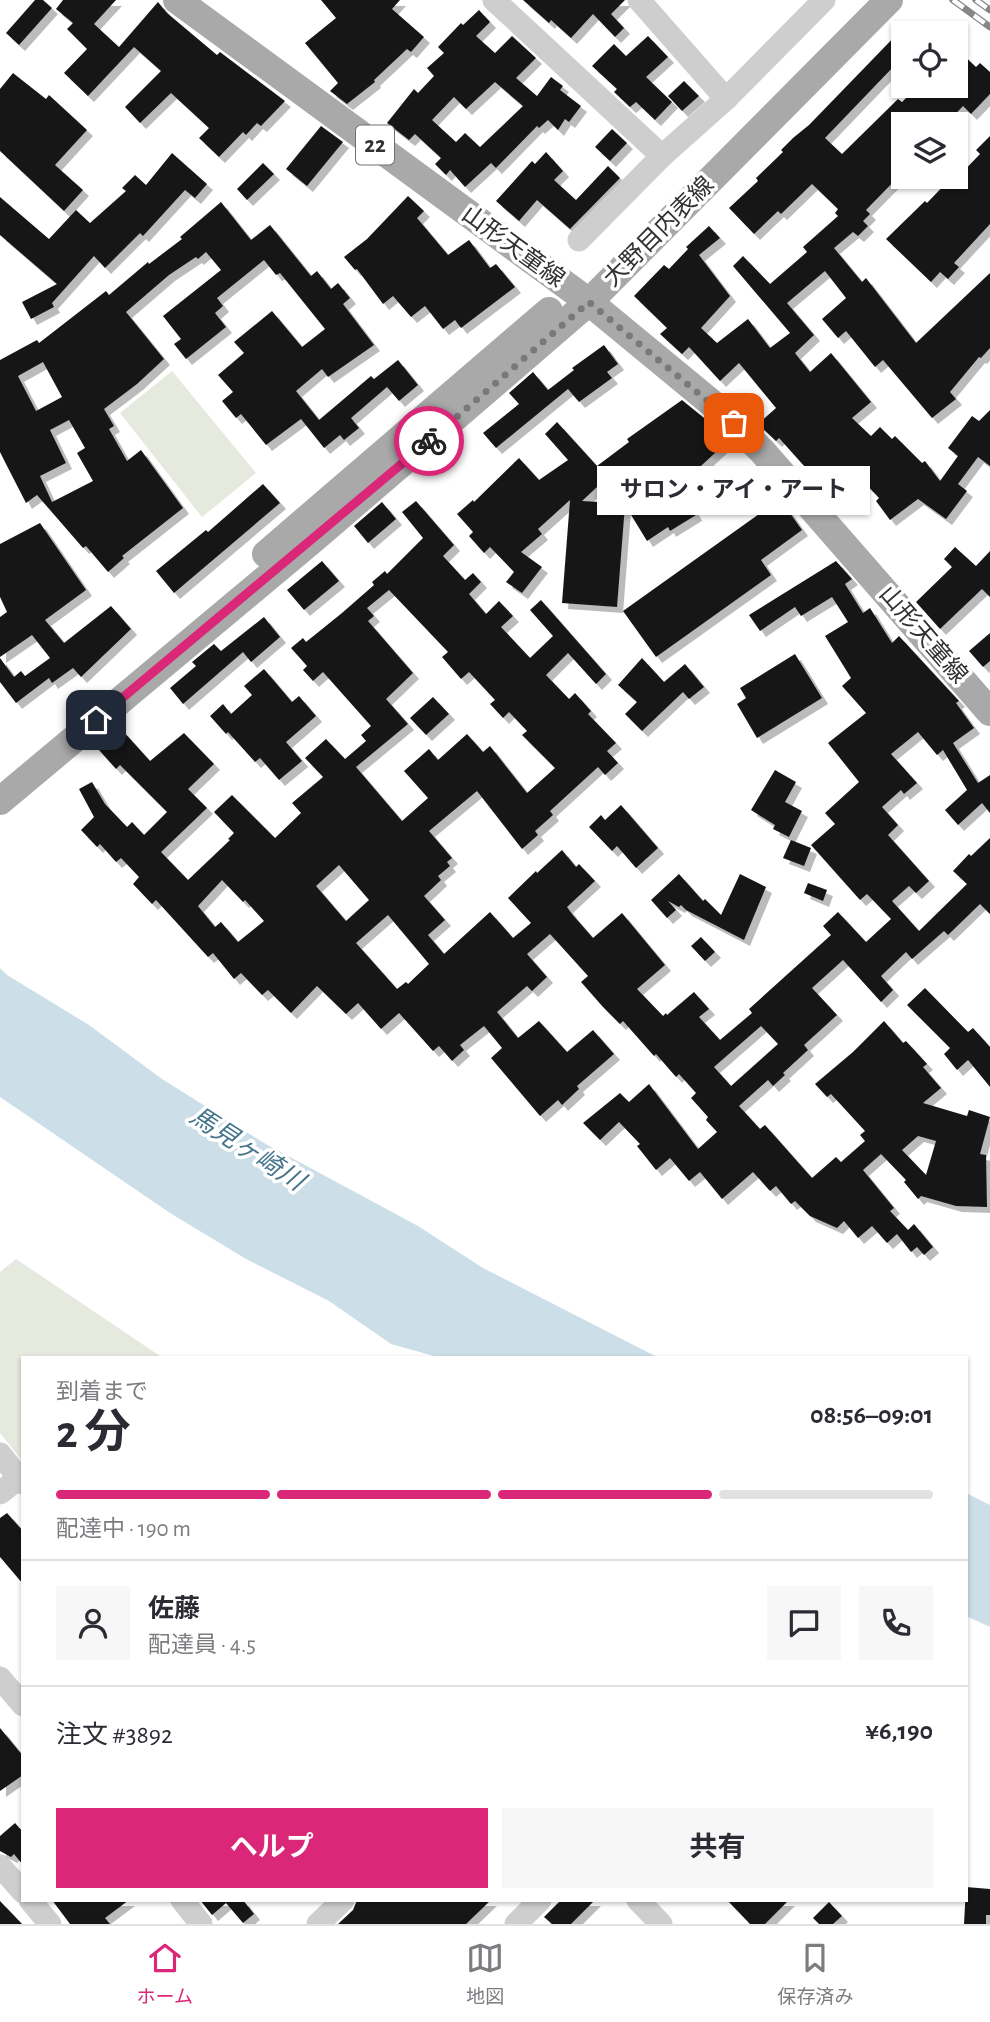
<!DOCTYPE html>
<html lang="ja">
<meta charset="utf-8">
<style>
:root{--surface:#fff;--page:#f7f7f7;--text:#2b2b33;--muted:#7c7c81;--line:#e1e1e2;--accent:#db2777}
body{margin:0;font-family:"Alegreya Sans","Noto Sans JP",sans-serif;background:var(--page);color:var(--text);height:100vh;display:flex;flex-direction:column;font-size:26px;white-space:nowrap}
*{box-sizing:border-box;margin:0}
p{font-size:23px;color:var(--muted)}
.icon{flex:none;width:38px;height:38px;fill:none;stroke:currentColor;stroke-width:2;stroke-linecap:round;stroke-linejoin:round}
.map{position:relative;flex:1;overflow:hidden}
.panel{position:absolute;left:21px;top:1356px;width:947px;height:546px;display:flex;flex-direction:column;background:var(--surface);border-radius:0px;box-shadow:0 2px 5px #0004}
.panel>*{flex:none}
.fabs{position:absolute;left:891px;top:21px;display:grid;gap:14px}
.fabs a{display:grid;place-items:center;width:77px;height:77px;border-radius:0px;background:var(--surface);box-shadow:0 2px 5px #0004;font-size:35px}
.pin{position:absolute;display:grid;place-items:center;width:60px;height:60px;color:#fff;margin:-30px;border-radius:14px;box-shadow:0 4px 10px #0006}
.courier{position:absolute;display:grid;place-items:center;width:70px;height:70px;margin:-35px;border:5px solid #db2777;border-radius:50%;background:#fff;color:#222;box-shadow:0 2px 9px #0007}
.bubble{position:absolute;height:49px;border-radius:0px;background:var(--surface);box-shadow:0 2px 5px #0004;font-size:23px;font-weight:700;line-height:49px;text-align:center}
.overview em{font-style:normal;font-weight:700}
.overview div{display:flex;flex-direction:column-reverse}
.overview{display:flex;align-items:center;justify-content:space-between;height:119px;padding:0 35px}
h1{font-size:46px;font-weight:700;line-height:52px}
.bar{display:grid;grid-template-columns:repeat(4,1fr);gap:10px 7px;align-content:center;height:84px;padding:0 35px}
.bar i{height:9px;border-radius:5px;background:var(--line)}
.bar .on{background:var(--accent)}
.bar p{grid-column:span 4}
.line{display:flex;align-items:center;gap:18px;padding:0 35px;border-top:2px solid var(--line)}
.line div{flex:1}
.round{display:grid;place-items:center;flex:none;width:74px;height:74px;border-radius:0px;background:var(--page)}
.cta{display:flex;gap:14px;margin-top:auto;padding:14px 35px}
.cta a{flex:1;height:80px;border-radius:0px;background:var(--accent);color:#fff;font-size:28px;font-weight:700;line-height:80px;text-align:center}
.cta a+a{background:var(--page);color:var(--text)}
.dock{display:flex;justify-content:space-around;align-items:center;height:98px;border-top:2px solid var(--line);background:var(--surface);font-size:19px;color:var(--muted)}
.dock a{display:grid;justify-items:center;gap:4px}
.dock .on{color:var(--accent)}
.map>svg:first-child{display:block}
</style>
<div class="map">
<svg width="990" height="1924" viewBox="0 0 990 1924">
<defs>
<filter id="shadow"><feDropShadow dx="6" dy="6" stdDeviation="0" flood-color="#0004"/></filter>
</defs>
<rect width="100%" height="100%" fill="#fff"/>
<!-- green -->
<g fill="#e5e9de">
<polygon points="172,371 256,473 202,517 120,413"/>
<polygon points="16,1259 163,1358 23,1358 23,1462 0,1433 0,1272"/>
</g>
<!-- water -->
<g fill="#ccdfe8">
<polygon points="0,968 7,975 89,1025 162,1079 264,1143 418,1226 483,1268 659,1358 441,1358 391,1344 329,1301 246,1259 170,1213 0,1097"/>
<polygon points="966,1493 990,1505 990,1627 966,1616"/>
</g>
<!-- building -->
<g fill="#181818" fill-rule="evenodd" filter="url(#shadow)">
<polygon points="35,0 43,0 52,8 19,45 6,33"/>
<polygon points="63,0 116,0 94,24 119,47 158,2 167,13 217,55 220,52 285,101 261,126 257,123 246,135 243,132 219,157 199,138 209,128 171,93 140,123 125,107 161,71 134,47 88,96 64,73 87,49 67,29 73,23 56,9"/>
<polygon points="321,0 400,0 392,9 424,37 411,52 407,49 374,80 375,82 347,104 330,91 338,83 305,43 336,18"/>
<polygon points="523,0 625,0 611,14 624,28 615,37 593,14 571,38 551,20 549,23"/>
<path d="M479,10L490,22L476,36L495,53L512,36L536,58L516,78L537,96L551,77L563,86L560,90L581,106L569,122L565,119L558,130L548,120L539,128L537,126L496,168L491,163L465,187L450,170L446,175L435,164L441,158L415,134L409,140L387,123L414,89L418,93L434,76L427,68L444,53L438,47L461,23L463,25ZM495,82L523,106L480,147L465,133L456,142L432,120L454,97L466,109Z"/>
<polygon points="903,28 903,68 897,63 825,138 842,154 898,99 902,102 918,86 956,86 956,48 976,67 980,63 990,72 990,94 971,114 963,106 946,124 903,124 903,172 866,210 870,214 863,221 868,226 858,236 853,232 834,248 862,282 866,278 916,343 990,273 990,348 981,358 979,357 950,392 956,399 932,418 883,360 875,367 846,331 838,338 822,319 846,298 825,271 787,303 814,335 795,353 810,372 831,353 871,402 852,418 871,436 880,427 892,439 895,436 922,463 925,461 940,481 958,456 948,448 972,416 979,421 990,410 990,466 978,457 958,484 967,491 946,519 918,499 890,520 876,501 879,498 858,476 829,502 810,481 814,477 779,438 776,441 758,424 776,408 739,363 720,381 689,347 682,354 660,334 667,328 634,296 664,265 669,269 688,249 686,247 709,226 720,238 699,255 730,296 701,328 717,343 748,319 770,348 790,333 733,266 743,256 770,284 807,252 803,247 838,216 835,213 838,209 812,184 781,214 778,211 754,234 729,208 758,181 756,178 783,152 781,150 793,138 809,125"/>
<polygon points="648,36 668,57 646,77 672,102 655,120 636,102 630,107 614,92 617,89 592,66 614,44 626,56"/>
<polygon points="13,73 46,99 49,95 87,130 55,165 83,190 64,211 0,151 0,89"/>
<polygon points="684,81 699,96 682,111 668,96"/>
<polygon points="321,126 343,142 307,186 286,169"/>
<polygon points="612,129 627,143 610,161 595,147"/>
<polygon points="990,136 990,224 954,263 959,267 948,279 940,272 931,282 886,239 925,201 927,203 951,178 954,181 980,154 976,150"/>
<polygon points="546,152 563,171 554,180 576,200 608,166 620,178 570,229 537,200 519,221 496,201 532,161 535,164"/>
<polygon points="172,153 207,184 195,198 185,190 143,236 140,233 105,268 94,256 52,303 54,307 31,319 22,302 57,284 0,235 0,197 49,239 76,210 90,223 126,191 122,188 135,175 146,185"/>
<polygon points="263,163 274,174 247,200 237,189"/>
<polygon points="408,196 424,211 417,218 448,255 469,240 490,268 496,264 515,287 461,328 455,320 443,329 425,306 411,317 393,296 383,304 357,269 355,270 344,257 367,239"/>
<path d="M221,202L251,240L270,225L311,276L317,271L331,289L338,283L350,298L343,304L374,345L328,377L322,369L296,391L319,420L371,376L374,379L398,360L418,385L399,401L387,387L351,418L359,428L344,440L340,435L324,448L301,419L266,445L241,414L236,418L222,401L233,392L218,375L244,353L234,342L272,311L302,347L325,329L280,273L276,275L264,260L217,298L223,306L215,313L226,327L186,359L174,344L181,339L163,316L221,270L206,252L198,259L196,257L169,275L126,312L164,359L137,384L104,409L114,426L109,429L127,461L141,450L183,508L122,556L124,558L108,572L86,546L83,548L37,495L26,503L6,464L0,452V360L37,340L39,343L106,291L109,295L148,262L149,264L182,239L180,237ZM43,362L62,397L36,411L18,376ZM69,420L85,448L77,453L93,481L52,502L40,476L66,463L50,430Z"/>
<polygon points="604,345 618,364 607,372 612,378 579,402 568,389 496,448 483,433 519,404 509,393 533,372 548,390 574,370 572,368"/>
<path d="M682,400L709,422L727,442L690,476L706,501L693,509L696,515L670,531L668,527L647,541L625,505L617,607L562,603L570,500L538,529L542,534L521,552L542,567L522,593L506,582L514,572L490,547L484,553L469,536L473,532L457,514L473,500L474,502L519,458L539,480L568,460L545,434L557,422L597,466L629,442L627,439ZM611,474L633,504L582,501Z"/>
<polygon points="263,484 280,503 174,593 156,571 206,530 208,532"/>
<polygon points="780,499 802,530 761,560 771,575 656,657 623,611"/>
<path d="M416,501L454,545L443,556L465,580L473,573L481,582L469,594L486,614L499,601L513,616L501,627L530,658L553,636L530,610L541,600L606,674L596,684L568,653L546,675L569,699L575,693L591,711L588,714L616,743L607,751L618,763L605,775L598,767L550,811L553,815L535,831L538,835L522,849L477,791L429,831L452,858L447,862L450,866L438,876L441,880L424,896L445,920L428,935L444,954L490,912L513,938L531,923L508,898L536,871L537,873L562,850L576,867L579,864L595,881L567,907L572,914L593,938L622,913L665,965L637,989L663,1016L666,1013L667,1015L694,992L709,1009L699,1017L720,1040L752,1013L749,1009L831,935L823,926L838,912L866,942L891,919L867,894L860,900L811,845L835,824L825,813L859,782L828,743L866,713L842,686L851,678L825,636L848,622L832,597L801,616L795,607L760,631L749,615L836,561L852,579L845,584L863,613L870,608L892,643L899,636L959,701L956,703L974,728L953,743L978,783L990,775V813L982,803L958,825L945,810L967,790L943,750L937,755L918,732L891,754L917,783L904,794L901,790L882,807L898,825L888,835L929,881L916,893L909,886L892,901L919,931L967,884L953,871L969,854L971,856L990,838V914L980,904L948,935L944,931L912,959L906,952L881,976L893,990L881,1002L843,960L812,988L837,1015L804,1045L808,1050L783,1073L785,1075L773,1086L768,1080L739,1106L760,1129L765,1125L812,1178L836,1157L841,1162L865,1141L860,1135L865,1131L831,1094L827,1097L815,1084L853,1052L884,1021L903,1043L906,1041L927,1064L923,1067L941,1088L923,1103L967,1116L969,1110L990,1117L980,1154L986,1155L987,1207L956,1206L921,1196L918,1199L904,1182L906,1180L881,1154L863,1170L894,1208L890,1211L908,1230L914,1224L933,1247L924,1255L917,1247L911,1252L897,1234L887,1243L872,1226L858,1238L844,1221L837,1228L810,1216L795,1201L791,1204L776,1186L770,1191L753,1172L722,1199L700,1172L689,1181L670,1158L656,1170L637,1146L640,1144L619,1122L600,1140L583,1123L620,1093L629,1102L649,1084L698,1149L717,1132L706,1120L708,1117L691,1098L696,1093L679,1074L676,1077L656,1054L654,1056L623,1021L620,1024L603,1007L581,982L588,976L550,934L527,954L547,977L532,991L527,986L497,1012L518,1038L539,1021L567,1052L593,1030L614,1054L577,1086L579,1089L562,1105L558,1100L540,1116L491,1058L502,1048L484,1026L460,1045L464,1050L452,1061L439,1046L433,1051L399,1013L381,1029L358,1003L346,1014L317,986L291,1013L268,990L262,995L241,973L234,979L213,953L208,957L156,900L152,904L133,884L139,877L121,858L116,862L100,844L97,847L81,830L94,817L79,789L92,782L105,804L127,827L132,822L144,835L167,812L120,765L116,769L99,750L122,730L150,761L184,733L214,764L188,789L207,808L161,852L188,880L230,840L228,839L234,833L214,812L232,795L275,838L301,813L292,803L323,777L305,758L326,739L345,759L366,741L361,735L371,726L323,672L313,681L303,670L307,666L291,648L303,638L306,642L342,613L374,585L372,582L385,571L387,574L423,538L402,512ZM389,590L448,652L442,657L461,679L469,672L495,700L490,704L503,718L509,712L527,731L522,735L555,768L527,793L490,746L483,752L467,734L438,760L429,749L404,771L428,798L402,821L356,767L408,724L386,699L413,673L368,621L374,616L367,608ZM339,865L369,900L346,921L316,886ZM222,880L243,902L245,900L264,921L238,942L221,922L215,927L198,906ZM388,915L429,964L408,984L406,982L397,989L356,943ZM761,1026L778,1044L731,1086L714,1067ZM918,1136L936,1141L926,1175L902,1150Z"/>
<polygon points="382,502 396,519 368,543 354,526"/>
<polygon points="40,523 86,590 45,620 64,643 111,606 131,629 81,677 73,668 52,683 49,678 16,703 0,682 0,658 14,677 21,671 25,676 50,658 32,635 0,657 0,617 7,612 0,597 0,544"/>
<polygon points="955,547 976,566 990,551 990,597 982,589 940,629 916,602 952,567 944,559"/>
<polygon points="322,561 339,581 304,610 287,590"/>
<polygon points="264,617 280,637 251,662 243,652 183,704 170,688 196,666 192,662 214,644 221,651"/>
<polygon points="990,633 990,661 983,667 969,651"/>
<polygon points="795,654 822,698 757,738 737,704 746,698 740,688"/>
<polygon points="642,658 664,682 685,664 704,687 689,699 683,692 642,731 625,714 637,702 618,685"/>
<polygon points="264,669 292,702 299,696 316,716 286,742 302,761 279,780 260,758 255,762 228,732 226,734 210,716 223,704 231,714 252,695 244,686"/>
<polygon points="433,697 449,714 426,735 410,718"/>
<polygon points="775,770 796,782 785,802 802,811 789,837 773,829 775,825 751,810"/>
<polygon points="621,805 658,848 636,868 617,846 612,851 589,827 601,815 605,820"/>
<polygon points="791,840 811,848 804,866 783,858"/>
<polygon points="679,874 703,901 705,899 721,915 740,874 766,887 744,940 686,910 681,905 679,907 668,901 676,910 667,918 651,900"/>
<polygon points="808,883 827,890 823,901 804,893"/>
<polygon points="701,937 715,952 705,961 691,946"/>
<polygon points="925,988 968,1032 973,1028 990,1047 990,1087 968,1060 957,1070 944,1054 950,1048 907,1005"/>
<polygon points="7,1513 23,1531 23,1584 0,1557 0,1518"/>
<polygon points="0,1728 23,1756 23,1775 0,1791"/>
<polygon points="15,1823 23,1832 23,1865 14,1854 11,1857 0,1851 0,1836"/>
<polygon points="966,1887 990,1889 990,1915 986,1915 986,1924 964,1924"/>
<polygon points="52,1900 129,1900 105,1918 110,1924 70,1924"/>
<polygon points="200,1900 243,1900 254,1914 243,1923 226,1903 212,1915"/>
<polygon points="357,1900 491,1900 466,1924 338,1924 353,1910"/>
<polygon points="561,1900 595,1900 571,1924 552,1924 544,1917"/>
<polygon points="727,1900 789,1900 765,1924 750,1924"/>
<polygon points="0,1901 22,1924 0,1924"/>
<polygon points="829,1902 842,1916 833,1924 819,1924 813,1918"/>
</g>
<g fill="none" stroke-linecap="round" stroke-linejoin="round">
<!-- minor -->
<g stroke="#cecece" stroke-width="23">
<polyline points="494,0 662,156 579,240"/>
<polyline points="639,0 726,99"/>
<polyline points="662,156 726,99 824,0"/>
<polyline points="0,1454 23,1483"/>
<polyline points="0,1493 19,1478"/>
<polyline points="0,1678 23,1705"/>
<polyline points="0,1866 23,1892"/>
<polyline points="30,1900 50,1924"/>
<polyline points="182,1900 201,1924"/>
<polyline points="638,1900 661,1924"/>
<polyline points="318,1924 343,1900"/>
<polyline points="516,1924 540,1900"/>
</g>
<!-- major -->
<g stroke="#a9a9a9" stroke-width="28">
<polyline points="177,0 589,302 720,410 762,451 990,712"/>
<polyline points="266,554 549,311"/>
<polyline points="0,801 317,536 589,302 889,0"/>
</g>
<defs>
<g id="rail">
<polyline points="953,0 990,27"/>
<polyline points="976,0 990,10"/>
</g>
</defs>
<!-- rail casing -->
<use href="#rail" stroke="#868686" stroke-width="7"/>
<!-- rail -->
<use href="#rail" stroke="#fff" stroke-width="4.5" stroke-dasharray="13" stroke-linecap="butt"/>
</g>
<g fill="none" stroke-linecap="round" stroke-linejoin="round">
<!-- done -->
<polyline stroke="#797979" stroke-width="7" stroke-dasharray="0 12.6" points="429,441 589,302 734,423"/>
<!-- route -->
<polyline stroke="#db2777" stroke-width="9" points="96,720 429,441"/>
</g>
<g text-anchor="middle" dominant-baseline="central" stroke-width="7" stroke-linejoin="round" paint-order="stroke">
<!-- shield labels -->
<rect fill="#fff" stroke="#6f6f6f" stroke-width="2" x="356" y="125.5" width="38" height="39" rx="5"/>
<g font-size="23" font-weight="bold" fill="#313131">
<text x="375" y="145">22</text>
</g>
<!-- street labels -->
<g font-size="24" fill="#313131" stroke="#fff">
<text transform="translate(659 232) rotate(-45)">大野目内表線</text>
<text transform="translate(513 247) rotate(36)">山形天童線</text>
<text transform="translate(923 635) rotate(49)">山形天童線</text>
</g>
<!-- water labels -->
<g font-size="26" font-style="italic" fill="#46758c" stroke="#fff">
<text transform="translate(247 1149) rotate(33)">馬見ヶ崎川</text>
</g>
</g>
</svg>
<div class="fabs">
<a><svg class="icon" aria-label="locate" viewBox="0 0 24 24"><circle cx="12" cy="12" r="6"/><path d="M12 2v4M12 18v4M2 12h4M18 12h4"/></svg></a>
<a><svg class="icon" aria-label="layers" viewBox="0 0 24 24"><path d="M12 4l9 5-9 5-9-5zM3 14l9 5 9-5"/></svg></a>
</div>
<div class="pin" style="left:734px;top:423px;background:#ea580c"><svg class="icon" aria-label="bag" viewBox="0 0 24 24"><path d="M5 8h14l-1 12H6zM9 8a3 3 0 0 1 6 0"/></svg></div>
<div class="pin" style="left:96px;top:720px;background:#1f2937"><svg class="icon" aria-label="home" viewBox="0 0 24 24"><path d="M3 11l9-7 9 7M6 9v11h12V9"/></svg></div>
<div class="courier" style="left:429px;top:441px"><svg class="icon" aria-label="bike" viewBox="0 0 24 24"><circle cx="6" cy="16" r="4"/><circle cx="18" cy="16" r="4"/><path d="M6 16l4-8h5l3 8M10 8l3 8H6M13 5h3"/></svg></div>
<div class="bubble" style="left:597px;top:466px;width:273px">サロン・アイ・アート</div>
<section class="panel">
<div class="overview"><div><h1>2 分</h1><p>到着まで</p></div><em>08:56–09:01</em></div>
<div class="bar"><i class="on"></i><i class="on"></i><i class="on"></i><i></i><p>配達中 · 190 m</p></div>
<div class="line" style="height:126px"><a class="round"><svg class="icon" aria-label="person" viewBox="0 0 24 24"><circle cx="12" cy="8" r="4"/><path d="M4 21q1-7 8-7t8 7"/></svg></a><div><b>佐藤</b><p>配達員 · 4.5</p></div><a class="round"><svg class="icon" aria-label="chat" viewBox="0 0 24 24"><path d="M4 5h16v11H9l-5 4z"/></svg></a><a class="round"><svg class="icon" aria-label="phone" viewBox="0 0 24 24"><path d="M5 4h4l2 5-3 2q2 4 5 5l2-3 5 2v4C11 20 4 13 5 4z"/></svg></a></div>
<div class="line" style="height:91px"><div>注文 #3892</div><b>¥6,190</b></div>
<div class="cta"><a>ヘルプ</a><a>共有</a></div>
</section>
</div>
<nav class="dock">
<a class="on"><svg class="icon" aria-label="home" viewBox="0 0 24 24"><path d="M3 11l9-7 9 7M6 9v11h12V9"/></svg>ホーム</a>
<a><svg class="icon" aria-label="map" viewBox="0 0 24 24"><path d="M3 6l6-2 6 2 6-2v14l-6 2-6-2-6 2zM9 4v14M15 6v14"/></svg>地図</a>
<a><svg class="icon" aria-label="saved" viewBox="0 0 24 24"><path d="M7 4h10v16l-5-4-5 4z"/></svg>保存済み</a>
</nav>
